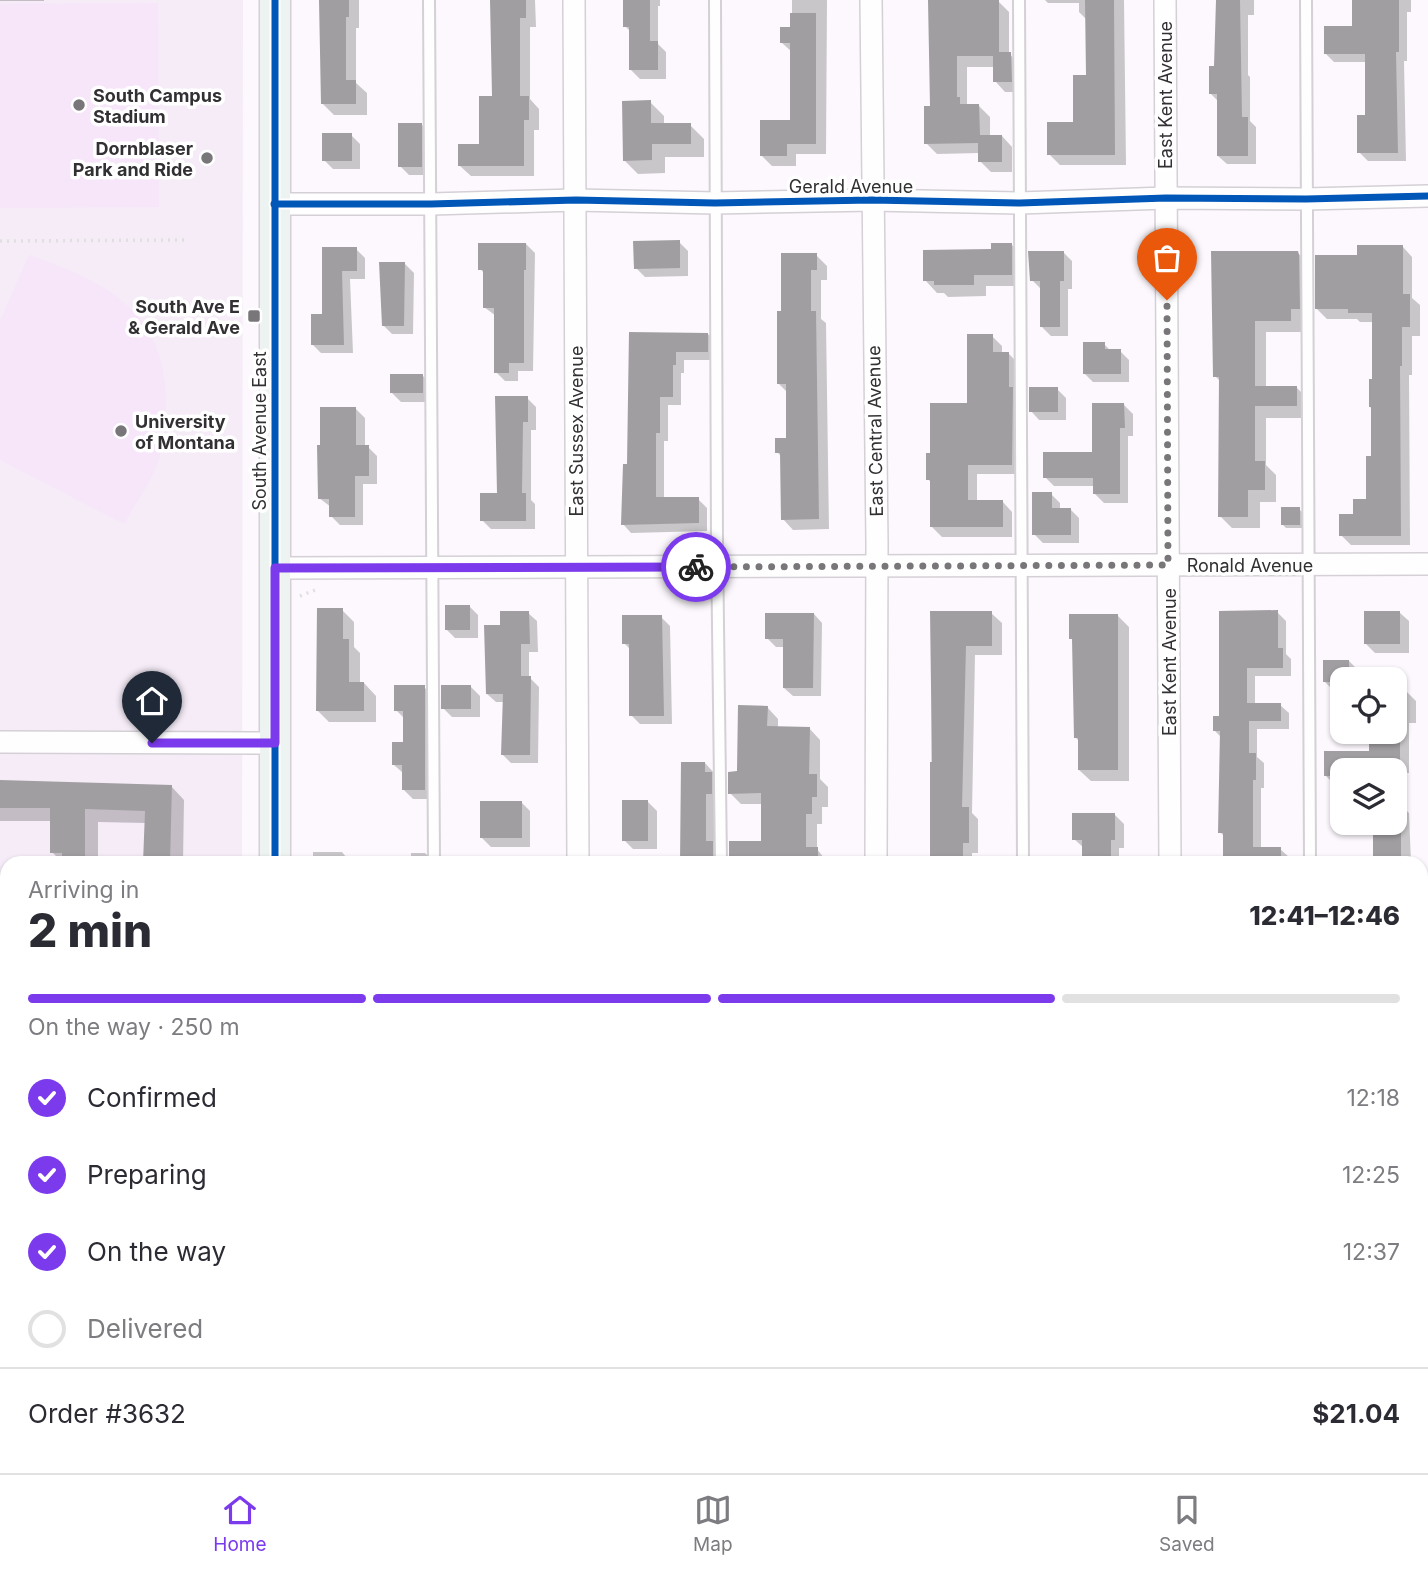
<!DOCTYPE html>
<meta charset="utf-8">
<style>
:root{--surface:#fff;--page:#f7f7f7;--text:#2b2b33;--muted:#7c7c81;--line:#e1e1e2;--accent:#7c3aed}
body{margin:0;font-family:Inter,sans-serif;background:var(--page);color:var(--text);height:100vh;display:flex;flex-direction:column;font-size:26px;white-space:nowrap}
*{box-sizing:border-box;margin:0}
p{font-size:23px;color:var(--muted)}
.icon{flex:none;width:38px;height:38px;fill:none;stroke:currentColor;stroke-width:2;stroke-linecap:round;stroke-linejoin:round}
.map{position:relative;flex:1;overflow:hidden}
.sheet{position:absolute;left:0px;top:856px;width:1428px;height:618px;display:flex;flex-direction:column;background:var(--surface);border-radius:21px 21px 0 0;box-shadow:0 2px 5px #0004}
.sheet>*{flex:none}
.fabs{position:absolute;left:1330px;top:667px;display:grid;gap:14px}
.fabs a{display:grid;place-items:center;width:77px;height:77px;border-radius:14px;background:var(--surface);box-shadow:0 2px 5px #0004;font-size:35px}
.pin{position:absolute;display:grid;place-items:center;width:60px;height:60px;color:#fff;margin:-72px -30px;border-radius:50% 50% 50% 0;rotate:-45deg;box-shadow:0 0 7px #0007}
.pin .icon{rotate:45deg}
.courier{position:absolute;display:grid;place-items:center;width:70px;height:70px;margin:-35px;border:5px solid #7c3aed;border-radius:50%;background:#fff;color:#222;box-shadow:0 2px 9px #0007}
.summary em{font-style:normal;font-weight:800}
.summary div{display:flex;flex-direction:column-reverse}
.summary{display:flex;align-items:center;justify-content:space-between;height:119px;padding:0 28px}
h1{font-size:46px;font-weight:800;line-height:52px}
.bar{display:grid;grid-template-columns:repeat(4,1fr);gap:10px 7px;align-content:center;height:84px;padding:0 28px}
.bar i{height:9px;border-radius:5px;background:var(--line)}
.bar .on{background:var(--accent)}
.bar p{grid-column:span 4}
.line{display:flex;align-items:center;gap:18px;padding:0 28px;border-top:2px solid var(--line)}
.line div{flex:1}
ol{padding:0 28px;list-style:none}
li{display:flex;align-items:center;gap:21px;height:77px}
li p{margin-inline-start:auto}
li .icon{padding:7px;border-radius:50%;background:var(--accent);color:#fff;stroke-width:4}
li:last-child{color:var(--muted)}
li i{width:38px;height:38px;border:4px solid var(--line);border-radius:50%}
.menu{display:flex;justify-content:space-around;align-items:center;height:98px;border-top:2px solid var(--line);background:var(--surface);font-size:19px;color:var(--muted)}
.menu a{display:grid;justify-items:center;gap:4px}
.menu .on{color:var(--accent)}
.map>svg:first-child{display:block}
</style>
<div class="map">
<svg width="1428" height="1473" viewBox="0 0 1428 1473">
<rect width="100%" height="100%" fill="#fcf8fd"/>
<!-- built -->
<polygon fill="#f5ecf7" points="0,0 243,0 242,863 7,863 7,1466 241,1466 241,1473 0,1473"/>
<!-- green -->
<g fill="#f7e5fa">
<polygon points="158,3 159,207 0,208 0,4"/>
<path d="M29,255C107,282 166,312 166,404C166,422 165,445 158,462C150,483 135,504 124,524L0,460V321Z"/>
</g>
<!-- shadow -->
<g fill="#0003">
<rect x="0" y="0" width="44" height="1"/>
<polygon points="320,0 359,0 359,28 356,28 356,83 367,93 367,115 334,115 322,103"/>
<polygon points="492,0 535,0 536,27 530,27 530,99 539,109 539,130 534,130 534,176 471,176 460,166 481,146 493,98"/>
<polygon points="625,0 660,0 660,6 658,6 658,44 666,52 666,79 640,79 631,70 631,32 625,26"/>
<polygon points="792,0 827,0 826,154 796,154 796,166 772,166 762,156 792,122 792,52 782,43 792,29"/>
<polygon points="932,0 998,1 1009,12 1009,54 1022,65 1022,92 1005,92 995,81 995,67 967,67 967,106 979,106 990,117 990,136 1002,136 1012,147 1012,172 991,172 980,161 980,153 937,154 926,143 932,108"/>
<polygon points="1045,0 1124,0 1126,165 1060,165 1049,154 1075,124 1088,77 1087,20 1079,12 1079,3 1048,3"/>
<polygon points="1217,0 1254,0 1254,15 1248,15 1248,75 1250,77 1250,121 1256,127 1256,164 1227,164 1218,156 1218,101 1211,94 1215,68"/>
<polygon points="1354,0 1411,0 1411,12 1407,12 1407,61 1404,61 1406,161 1368,161 1359,152 1367,117 1367,62 1334,62 1325,53 1354,28"/>
<polygon points="650,102 664,116 664,125 690,125 704,139 704,157 665,157 665,173 638,174 624,160"/>
<polygon points="421,124 430,133 430,175 409,175 400,166"/>
<polygon points="351,135 360,144 360,169 333,169 324,160"/>
<polygon points="679,242 688,251 688,276 645,277 636,268"/>
<polygon points="526,244 535,253 533,371 518,371 518,381 505,381 496,372 496,316 484,307 484,273 480,269"/>
<polygon points="1012,245 1024,258 1024,286 986,286 986,296 948,297 944,293 937,293 925,280 993,251"/>
<polygon points="1403,247 1412,257 1412,298 1420,305 1420,336 1412,336 1412,375 1409,375 1410,545 1351,545 1341,535 1368,501 1373,458 1373,409 1370,407 1374,381 1374,322 1360,322 1357,319 1327,319 1317,309 1358,257"/>
<polygon points="323,249 356,249 365,258 365,279 350,279 353,353 321,353 312,344 323,316"/>
<polygon points="1063,252 1072,261 1072,289 1068,289 1068,336 1051,336 1042,327 1042,290 1032,280"/>
<polygon points="1297,252 1309,264 1303,332 1266,332 1266,387 1296,387 1308,399 1308,418 1266,418 1266,465 1276,475 1276,502 1260,502 1260,528 1232,528 1220,516 1221,382 1215,376"/>
<polygon points="816,255 827,266 827,280 821,280 821,319 826,323 829,529 793,530 783,519 782,457 777,452 788,440 788,393 779,384 782,312"/>
<polygon points="405,264 414,273 413,334 392,334 383,325"/>
<polygon points="631,334 708,334 716,343 716,360 684,360 684,373 681,373 681,405 668,405 668,441 664,441 664,499 698,499 707,508 707,531 631,533 623,524 629,465"/>
<polygon points="992,336 1002,346 1002,354 1009,354 1019,364 1022,474 977,474 977,501 1002,501 1012,512 1012,537 942,537 932,527 932,484 928,479 932,455 969,404"/>
<polygon points="1104,344 1111,351 1120,351 1129,360 1129,382 1093,382 1084,373"/>
<polygon points="422,375 431,384 431,402 401,402 392,393"/>
<polygon points="1057,389 1066,398 1066,420 1039,420 1031,411"/>
<polygon points="527,398 536,407 536,430 531,430 531,500 535,504 535,529 491,529 482,520 499,495"/>
<polygon points="1124,405 1133,414 1133,436 1128,436 1128,503 1104,503 1095,494 1095,486 1054,486 1045,477 1094,453"/>
<polygon points="356,409 365,418 365,447 368,447 377,456 377,484 363,484 363,525 340,525 331,516 331,507 319,498"/>
<polygon points="1051,494 1060,503 1060,509 1070,509 1079,518 1079,543 1043,543 1034,534"/>
<polygon points="1299,509 1303,513 1303,528 1286,528 1282,524"/>
<polygon points="469,606 478,615 478,638 455,638 446,629"/>
<polygon points="342,610 354,622 354,647 360,653 360,683 364,683 376,696 376,722 329,722 317,710"/>
<polygon points="1221,612 1277,612 1286,621 1286,654 1291,659 1291,676 1255,676 1255,705 1280,705 1289,713 1289,729 1257,729 1257,757 1264,763 1264,788 1261,788 1261,849 1280,849 1289,857 1289,863 1225,863 1225,837 1220,832 1221,737 1215,731 1221,718"/>
<polygon points="528,613 537,621 538,652 529,652 529,677 539,687 538,763 511,763 502,754 504,702 496,702 487,694 502,627"/>
<polygon points="932,613 991,613 1002,623 1002,655 975,655 972,813 978,819 978,853 972,853 972,863 931,863"/>
<polygon points="1400,613 1409,621 1409,653 1375,653 1366,644"/>
<polygon points="814,614 822,623 821,696 793,696 784,688 784,647 776,647 767,638"/>
<polygon points="1118,616 1129,627 1129,781 1091,781 1079,770 1079,741 1075,737 1074,642 1071,638"/>
<polygon points="661,617 670,626 672,724 640,724 631,715 631,650 624,643"/>
<polygon points="1349,661 1358,670 1358,679 1342,679 1342,690 1333,690 1324,681"/>
<polygon points="1395,686 1401,692 1407,692 1416,701 1416,723 1409,723 1409,773 1400,773 1400,804 1409,813 1411,863 1351,863 1351,857 1375,857 1395,822 1395,770 1342,770 1342,784 1334,784 1325,775 1370,752 1370,732 1395,732"/>
<polygon points="424,687 433,696 433,799 413,799 404,790 403,773 394,765 405,744 405,719 396,710"/>
<polygon points="471,687 480,696 480,717 452,717 443,708"/>
<polygon points="767,707 778,719 778,728 809,728 820,740 820,779 828,787 828,807 822,807 822,824 817,824 817,849 828,863 730,863 763,843 763,804 741,804 730,793"/>
<polygon points="705,763 716,775 724,863 662,863 662,858 681,858"/>
<polygon points="0,782 171,786 184,800 183,863 144,863 146,823 98,822 98,863 63,863 52,852 52,821 0,821"/>
<polygon points="521,802 530,811 530,847 491,847 482,838"/>
<polygon points="648,802 657,811 657,849 633,849 624,840"/>
<polygon points="1115,815 1124,824 1124,848 1119,848 1119,863 1084,863 1084,848 1074,839"/>
<polygon points="313,852 342,852 351,863 313,863"/>
<polygon points="411,853 425,853 429,857 429,863 411,863"/>
<polygon points="514,856 539,856 545,863 514,863"/>
<rect x="0" y="884" width="7" height="39"/>
<rect x="0" y="982" width="7" height="38"/>
<polygon points="1,1045 7,1045 7,1150 0,1150"/>
<rect x="0" y="1211" width="7" height="70"/>
<polygon points="1421,1419 1422,1420 1421,1473 1387,1473 1387,1466 1421,1466"/>
<polygon points="74,1466 102,1466 102,1468 76,1468"/>
<rect x="359" y="1466" width="71" height="7"/>
<polygon points="503,1466 540,1466 541,1473 502,1473"/>
<rect x="628" y="1466" width="46" height="7"/>
<rect x="791" y="1466" width="38" height="7"/>
<polygon points="933,1466 973,1466 973,1473 923,1473 923,1468"/>
<rect x="1092" y="1466" width="44" height="7"/>
<rect x="1215" y="1466" width="46" height="7"/>
</g>
<!-- building -->
<g fill="#a19ea2">
<polygon points="319,0 349,0 349,17 346,17 346,80 356,80 356,104 321,104"/>
<polygon points="490,0 526,0 526,18 520,18 520,96 529,96 529,120 524,120 524,166 458,166 458,144 479,144 479,96 492,96"/>
<polygon points="623,0 650,0 650,41 658,41 658,70 629,70 629,27 623,27"/>
<polygon points="928,0 999,0 999,52 1011,52 1012,82 993,82 993,56 957,56 957,97 960,97 960,104 979,104 980,135 1002,135 1002,162 978,162 978,143 924,144 924,106 930,106"/>
<polygon points="1085,0 1114,0 1115,155 1047,155 1047,122 1073,122 1073,75 1086,75"/>
<polygon points="1216,0 1240,0 1242,117 1248,117 1248,156 1217,156 1217,94 1209,94 1209,66 1214,66"/>
<polygon points="1352,0 1399,0 1399,52 1396,52 1398,153 1357,153 1357,115 1365,115 1365,54 1324,54 1324,26 1352,26"/>
<polygon points="790,13 816,13 816,144 787,144 787,156 760,156 760,120 790,120 790,43 780,43 780,27 790,27"/>
<polygon points="651,100 651,123 691,123 691,144 652,144 652,160 623,161 622,101"/>
<rect x="398" y="123" width="24" height="44"/>
<rect x="322" y="133" width="30" height="28"/>
<polygon points="680,240 680,268 634,269 633,241"/>
<polygon points="478,243 526,243 526,270 524,270 524,363 509,363 509,373 494,373 494,308 483,308 483,270 478,270"/>
<polygon points="991,243 1012,243 1012,275 974,275 974,285 934,285 934,281 923,281 923,250 991,249"/>
<polygon points="1357,245 1403,245 1403,294 1410,294 1410,327 1402,327 1402,366 1400,366 1401,536 1339,536 1339,514 1353,514 1353,499 1366,499 1366,456 1371,456 1371,407 1369,407 1369,379 1372,379 1372,313 1348,313 1348,309 1315,309 1315,255 1357,255"/>
<polygon points="322,247 357,247 357,271 342,271 344,345 311,345 311,314 322,314"/>
<polygon points="1028,251 1064,251 1064,281 1060,281 1060,327 1040,327 1040,281 1030,281"/>
<polygon points="1211,251 1298,251 1299,255 1300,309 1291,309 1291,321 1255,321 1255,386 1297,386 1297,406 1255,406 1255,461 1265,461 1265,490 1248,490 1248,517 1218,517 1219,377 1213,377"/>
<polygon points="781,253 817,253 817,270 811,270 811,311 816,311 819,519 781,520 780,453 775,453 775,438 786,438 786,384 777,384 777,311 781,311"/>
<polygon points="379,262 405,262 404,326 382,326"/>
<polygon points="629,332 708,333 708,352 676,352 676,365 673,365 673,397 660,397 660,433 656,433 656,497 699,497 699,523 621,525 623,464 627,464"/>
<polygon points="967,334 993,334 993,352 1009,352 1009,387 1013,387 1012,465 968,465 968,500 1003,500 1003,527 930,527 930,480 926,480 926,453 930,453 930,403 967,403"/>
<polygon points="1083,342 1105,342 1105,349 1121,349 1121,374 1083,374"/>
<rect x="390" y="374" width="33" height="19"/>
<rect x="1029" y="387" width="29" height="25"/>
<polygon points="495,396 528,396 528,422 523,422 522,493 526,493 526,521 480,521 480,493 497,493"/>
<polygon points="1092,403 1124,403 1125,428 1120,428 1120,494 1093,494 1093,478 1043,478 1043,452 1092,452"/>
<polygon points="320,407 356,407 356,445 369,445 369,476 355,476 355,517 329,517 329,499 318,499 317,445 320,445"/>
<polygon points="1032,492 1052,492 1052,508 1071,508 1071,535 1032,535"/>
<rect x="1281" y="507" width="19" height="18"/>
<rect x="445" y="605" width="25" height="25"/>
<polygon points="317,608 343,608 343,639 349,639 349,682 364,682 364,711 316,711"/>
<polygon points="1278,610 1278,648 1283,648 1283,668 1247,668 1247,703 1281,703 1281,721 1249,721 1249,753 1256,753 1256,780 1253,780 1253,847 1281,847 1281,863 1223,863 1223,833 1218,833 1220,731 1213,731 1213,716 1219,716 1219,611"/>
<polygon points="500,611 529,611 530,644 521,644 521,676 531,676 530,755 501,755 503,694 486,694 484,625 500,625"/>
<polygon points="930,611 992,611 992,646 966,646 962,807 969,807 969,843 963,843 963,863 930,863 930,762 932,762"/>
<rect x="1364" y="611" width="36" height="33"/>
<polygon points="765,613 814,613 813,688 783,688 783,639 765,639"/>
<polygon points="1069,614 1118,614 1118,770 1078,770 1078,738 1074,738 1072,639 1069,639"/>
<polygon points="622,615 662,615 664,716 629,716 629,644 622,644"/>
<polygon points="1323,660 1349,660 1349,679 1342,679 1342,682 1323,682"/>
<polygon points="394,685 425,685 425,790 402,790 402,765 392,765 392,742 403,742 403,711 394,711"/>
<rect x="441" y="685" width="30" height="24"/>
<polygon points="738,705 768,706 767,726 810,727 809,774 817,774 817,797 812,797 812,814 806,814 806,847 818,847 818,863 729,863 729,841 761,841 761,793 728,794 728,772 737,771"/>
<polygon points="1369,732 1400,732 1400,765 1382,765 1382,770 1342,770 1342,776 1324,776 1324,751 1369,751"/>
<polygon points="681,762 705,762 705,772 712,772 712,794 706,794 706,841 713,841 713,863 680,863"/>
<polygon points="0,780 172,785 170,863 143,863 145,811 85,809 85,863 62,863 62,853 50,853 50,808 0,808"/>
<rect x="622" y="800" width="26" height="41"/>
<rect x="480" y="801" width="42" height="37"/>
<polygon points="1072,813 1115,813 1115,840 1111,840 1111,863 1082,863 1082,840 1072,840"/>
<rect x="1373" y="822" width="28" height="41"/>
</g>
<g fill="none" stroke-linecap="round" stroke-linejoin="round">
<defs>
<g id="lane">
<polyline points="429,0 434,863"/>
<polyline points="715,0 717,546 721,863"/>
<polyline points="1019,0 1023,863"/>
<polyline points="1306,0 1310,863"/>
<polyline points="437,1466 437,1473"/>
<polyline points="1027,1466 1027,1473"/>
<polyline points="726,1473 726,1466"/>
<polyline points="1312,1473 1312,1466"/>
</g>
<g id="street">
<polyline points="574,0 578,863"/>
<polyline points="871,0 877,544 876,863"/>
<polyline points="1165,0 1170,863"/>
<polyline points="274,204 431,204 576,200 715,203 872,200 1020,203 1166,198 1306,199 1428,196"/>
<polyline points="275,568 1428,564"/>
<polyline points="0,742 275,743"/>
<polyline points="1421,930 1428,929"/>
<polyline points="0,946 7,946"/>
<polyline points="0,1167 7,1166"/>
<polyline points="0,1298 7,1298"/>
<polyline points="1421,1302 1428,1302"/>
<polyline points="581,1466 581,1473"/>
<polyline points="879,1466 879,1473"/>
<polyline points="1173,1466 1173,1473"/>
</g>
<g id="secondary">
<polyline points="275,0 275,863"/>
<polyline points="277,1466 277,1473"/>
</g>
</defs>
<!-- lane casing -->
<use href="#lane" stroke="#d4d0d5" stroke-width="14"/>
<!-- street casing -->
<use href="#street" stroke="#d4d0d5" stroke-width="24"/>
<!-- secondary casing -->
<use href="#secondary" stroke="#d4d0d5" stroke-width="33"/>
<!-- path -->
<g stroke="#e1e0e1" stroke-width="3.5" stroke-dasharray="2 5" stroke-linecap="butt">
<polyline points="0,241 186,240"/>
<polyline points="300,596 318,589"/>
</g>
<!-- lane -->
<use href="#lane" stroke="#fffeff" stroke-width="10"/>
<!-- street -->
<use href="#street" stroke="#fffeff" stroke-width="21"/>
<!-- secondary -->
<use href="#secondary" stroke="#edf3f0" stroke-width="30"/>
<defs>
<g id="cycleway">
<polyline points="275,0 275,863"/>
<polyline points="274,204 431,204 576,200 715,203 872,200 1020,203 1166,198 1306,199 1428,196"/>
</g>
</defs>
<!-- cycleway casing -->
<use href="#cycleway" stroke="#fff" stroke-width="11"/>
<!-- cycleway -->
<use href="#cycleway" stroke="#0057b8" stroke-width="7"/>
</g>
<g fill="none" stroke-linecap="round" stroke-linejoin="round">
<!-- done -->
<polyline stroke="#79767a" stroke-width="7" stroke-dasharray="0 12.6" points="696,567 1168,565 1167,300"/>
<!-- route -->
<polyline stroke="#7c3aed" stroke-width="9" points="152,743 275,743 275,568 696,567"/>
</g>
<!-- markers -->
<g fill="#79767a" stroke="#fff" stroke-width="2.5">
<circle cx="79" cy="105" r="7"/>
<circle cx="207" cy="158" r="7"/>
<rect x="247" y="309" width="14" height="14" rx="3.5"/>
<circle cx="121" cy="431" r="7"/>
</g>
<g text-anchor="middle" dominant-baseline="central" stroke-width="7" stroke-linejoin="round" paint-order="stroke">
<!-- poi labels -->
<g font-size="18" font-weight="bold" fill="#333034" stroke="#fff" text-anchor="start">
<text x="93" y="95">South Campus<tspan x="93" dy="21">Stadium</tspan></text>
<text x="193" y="148" text-anchor="end">Dornblaser<tspan x="193" dy="21">Park and Ride</tspan></text>
<text x="240" y="306" text-anchor="end">South Ave E<tspan x="240" dy="21">&amp; Gerald Ave</tspan></text>
<text x="135" y="421">University<tspan x="135" dy="21">of Montana</tspan></text>
</g>
<!-- street labels -->
<g font-size="18" fill="#333034" stroke="#fff">
<text transform="translate(1165 95) rotate(-90)">East Kent Avenue</text>
<text x="851" y="186">Gerald Avenue</text>
<text transform="translate(259 431) rotate(-90)">South Avenue East</text>
<text transform="translate(576 431) rotate(-90)">East Sussex Avenue</text>
<text transform="translate(875 431) rotate(-91)">East Central Avenue</text>
<text x="1250" y="565">Ronald Avenue</text>
<text transform="translate(1169 662) rotate(-90)">East Kent Avenue</text>
</g>
</g>
</svg>
<div class="fabs">
<a><svg class="icon" aria-label="locate" viewBox="0 0 24 24"><circle cx="12" cy="12" r="6"/><path d="M12 2v4M12 18v4M2 12h4M18 12h4"/></svg></a>
<a><svg class="icon" aria-label="layers" viewBox="0 0 24 24"><path d="M12 4l9 5-9 5-9-5zM3 14l9 5 9-5"/></svg></a>
</div>
<div class="pin" style="left:1167px;top:300px;background:#ea580c"><svg class="icon" aria-label="bag" viewBox="0 0 24 24"><path d="M5 8h14l-1 12H6zM9 8a3 3 0 0 1 6 0"/></svg></div>
<div class="pin" style="left:152px;top:743px;background:#1f2937"><svg class="icon" aria-label="home" viewBox="0 0 24 24"><path d="M3 11l9-7 9 7M6 9v11h12V9"/></svg></div>
<div class="courier" style="left:696px;top:567px"><svg class="icon" aria-label="bike" viewBox="0 0 24 24"><circle cx="6" cy="16" r="4"/><circle cx="18" cy="16" r="4"/><path d="M6 16l4-8h5l3 8M10 8l3 8H6M13 5h3"/></svg></div>
<section class="sheet">
<div class="summary"><div><h1>2 min</h1><p>Arriving in</p></div><em>12:41–12:46</em></div>
<div class="bar"><i class="on"></i><i class="on"></i><i class="on"></i><i></i><p>On the way · 250 m</p></div>
<ol>
<li><svg class="icon" aria-label="check" viewBox="0 0 24 24"><path d="M5 12l5 5 9-10"/></svg>Confirmed<p>12:18</p></li>
<li><svg class="icon" aria-label="check" viewBox="0 0 24 24"><path d="M5 12l5 5 9-10"/></svg>Preparing<p>12:25</p></li>
<li><svg class="icon" aria-label="check" viewBox="0 0 24 24"><path d="M5 12l5 5 9-10"/></svg>On the way<p>12:37</p></li>
<li><i></i>Delivered</li>
</ol>
<div class="line" style="height:91px"><div>Order #3632</div><b>$21.04</b></div>
</section>
</div>
<nav class="menu">
<a class="on"><svg class="icon" aria-label="home" viewBox="0 0 24 24"><path d="M3 11l9-7 9 7M6 9v11h12V9"/></svg>Home</a>
<a><svg class="icon" aria-label="map" viewBox="0 0 24 24"><path d="M3 6l6-2 6 2 6-2v14l-6 2-6-2-6 2zM9 4v14M15 6v14"/></svg>Map</a>
<a><svg class="icon" aria-label="saved" viewBox="0 0 24 24"><path d="M7 4h10v16l-5-4-5 4z"/></svg>Saved</a>
</nav>
